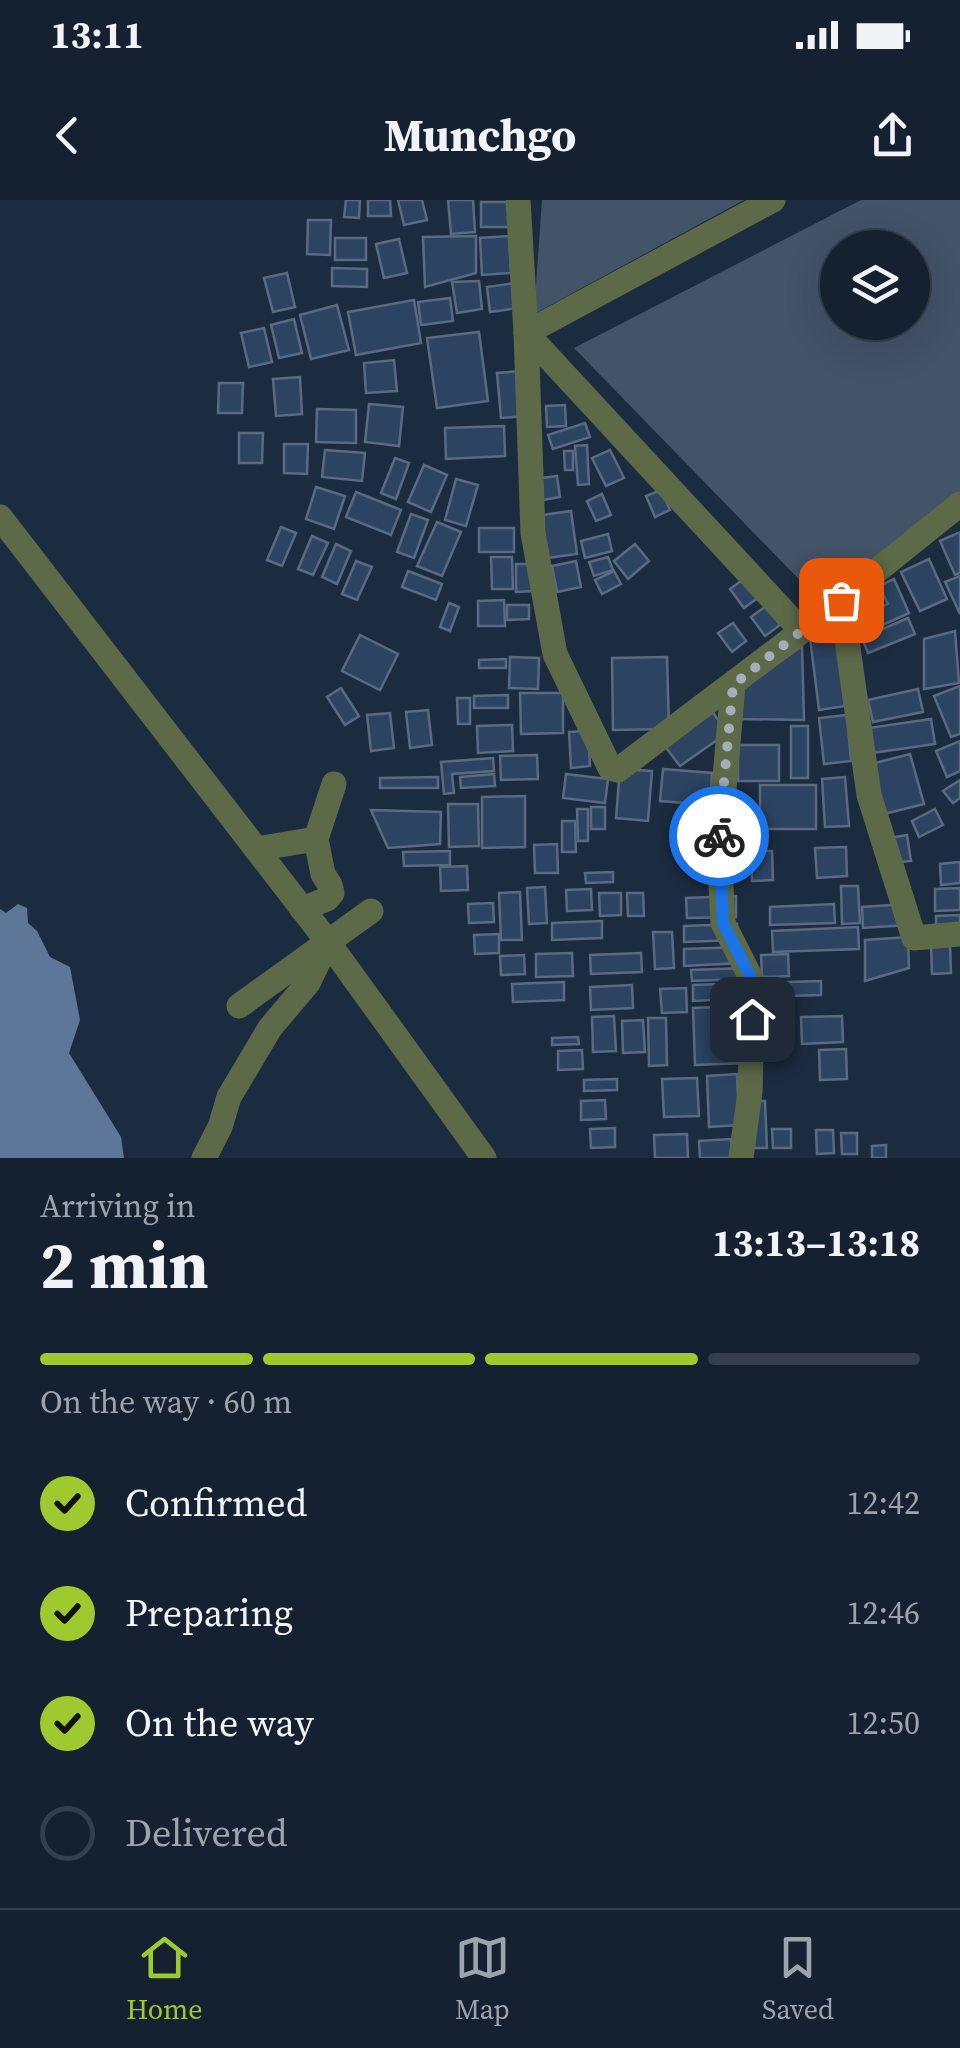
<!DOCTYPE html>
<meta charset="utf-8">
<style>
:root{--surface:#152130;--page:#1e2938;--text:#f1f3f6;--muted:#9da3ab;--line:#343e4c;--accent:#9eca2f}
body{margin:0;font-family:"Source Serif 4",serif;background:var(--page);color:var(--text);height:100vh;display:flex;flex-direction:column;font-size:38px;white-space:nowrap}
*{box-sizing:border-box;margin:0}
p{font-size:32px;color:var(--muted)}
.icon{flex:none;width:55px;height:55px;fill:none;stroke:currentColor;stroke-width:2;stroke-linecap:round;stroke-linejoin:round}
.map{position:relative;height:958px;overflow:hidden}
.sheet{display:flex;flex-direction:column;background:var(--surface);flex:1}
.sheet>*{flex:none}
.controls{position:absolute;left:820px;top:30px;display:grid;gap:20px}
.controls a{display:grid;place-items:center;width:110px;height:110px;border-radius:50%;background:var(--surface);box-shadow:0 10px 40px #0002,0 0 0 2px var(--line);font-size:50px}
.pin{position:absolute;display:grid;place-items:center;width:85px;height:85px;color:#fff;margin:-42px;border-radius:20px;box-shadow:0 5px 15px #0006}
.courier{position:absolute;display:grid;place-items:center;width:100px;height:100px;margin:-50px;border:8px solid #1a73e8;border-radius:50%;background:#fff;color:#222;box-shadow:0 2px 12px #0007}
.head em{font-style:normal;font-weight:700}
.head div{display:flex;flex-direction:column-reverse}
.head{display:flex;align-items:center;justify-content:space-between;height:170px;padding:0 40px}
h1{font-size:65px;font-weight:700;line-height:75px}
.bar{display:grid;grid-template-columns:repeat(4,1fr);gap:15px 10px;align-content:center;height:120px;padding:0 40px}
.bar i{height:12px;border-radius:8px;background:var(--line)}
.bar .current{background:var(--accent)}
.bar p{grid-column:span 4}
ol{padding:0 40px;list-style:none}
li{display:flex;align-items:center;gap:30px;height:110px}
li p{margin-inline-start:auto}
li .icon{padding:10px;border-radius:50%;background:var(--accent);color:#111;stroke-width:4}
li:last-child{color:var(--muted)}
li i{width:55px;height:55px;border:5px solid var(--line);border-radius:50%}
.status{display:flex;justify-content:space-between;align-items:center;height:70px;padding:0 50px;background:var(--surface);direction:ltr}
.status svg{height:28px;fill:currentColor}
header{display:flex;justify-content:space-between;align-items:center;height:130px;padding:0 40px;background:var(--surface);font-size:45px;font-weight:700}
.dock{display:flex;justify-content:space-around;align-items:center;height:140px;border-top:2px solid var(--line);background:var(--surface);font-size:28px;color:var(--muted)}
.dock a{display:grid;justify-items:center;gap:5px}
.dock .current{color:var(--accent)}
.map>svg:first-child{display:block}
</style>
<div class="status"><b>13:11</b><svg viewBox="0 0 49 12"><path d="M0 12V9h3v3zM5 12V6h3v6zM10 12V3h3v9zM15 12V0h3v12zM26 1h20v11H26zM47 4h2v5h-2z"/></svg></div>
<header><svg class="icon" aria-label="back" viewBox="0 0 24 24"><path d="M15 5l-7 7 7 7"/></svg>Munchgo<svg class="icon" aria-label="share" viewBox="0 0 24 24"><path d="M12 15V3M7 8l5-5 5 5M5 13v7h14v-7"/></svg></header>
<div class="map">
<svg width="960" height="958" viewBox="0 0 960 958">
<rect width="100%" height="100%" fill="#1c2c40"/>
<!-- green -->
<g fill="#435368" fill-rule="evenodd">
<polygon points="542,0 744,0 534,114"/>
<path d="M861,0H960V295L819,400L574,148ZM838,48H912V122H838Z"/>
</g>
<!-- water -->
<polygon fill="#5e7798" points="18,704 27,708 28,723 37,731 50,757 70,767 80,820 69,853 121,937 124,958 0,958 0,709 6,713"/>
<!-- building -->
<g fill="#2c4462" stroke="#596a81" stroke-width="2.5">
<polygon points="346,0 360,0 359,18 344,17"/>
<polygon points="368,0 390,0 391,16 368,16"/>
<polygon points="398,0 422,0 427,20 404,25"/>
<polygon points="448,0 473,0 475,32 451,34"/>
<polygon points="481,2 510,2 511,27 481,27"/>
<polygon points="308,20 331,20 330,55 307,54"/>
<polygon points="476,36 476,73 425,87 423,37"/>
<polygon points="509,36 511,73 482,75 480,38"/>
<rect x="335" y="38" width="31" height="22"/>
<polygon points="399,39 407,73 384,78 376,44"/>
<polygon points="332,68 367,69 367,87 332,86"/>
<polygon points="287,73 295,107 273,112 264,78"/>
<polygon points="479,81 482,109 457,113 452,82"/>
<polygon points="515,83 518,108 490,112 487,87"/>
<polygon points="450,98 453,121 421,125 418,102"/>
<polygon points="414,100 421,143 356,155 348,112"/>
<polygon points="337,105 349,150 311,159 300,115"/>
<polygon points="294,119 302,153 279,158 271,125"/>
<polygon points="264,128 272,162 249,167 241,133"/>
<polygon points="479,132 488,201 437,208 427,138"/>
<polygon points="394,160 397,191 366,193 364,163"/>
<polygon points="521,171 525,216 501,218 497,173"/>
<polygon points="300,177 302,214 276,216 273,179"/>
<polygon points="219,183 243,183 242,213 218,213"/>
<polygon points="369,204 403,207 399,246 365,242"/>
<polygon points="565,205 566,226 547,227 546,206"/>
<polygon points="317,209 356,210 356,243 316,242"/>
<polygon points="585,223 590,237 553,249 548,235"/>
<polygon points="504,226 505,256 446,259 445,228"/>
<polygon points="239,233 263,233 262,263 239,263"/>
<polygon points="284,244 308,244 307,274 284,273"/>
<polygon points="587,245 589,284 578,285 575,246"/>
<polygon points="325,250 365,253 362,281 322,277"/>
<polygon points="610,250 624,278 606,286 592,258"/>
<polygon points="564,251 573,251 573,270 565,270"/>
<polygon points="395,258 409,263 396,299 381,293"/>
<polygon points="424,265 447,275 431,312 408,302"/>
<polygon points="557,276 560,297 543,300 541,278"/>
<polygon points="456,279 478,285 466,326 445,320"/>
<polygon points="316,287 345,296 334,329 306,319"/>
<polygon points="661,290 670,310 655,317 646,296"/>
<polygon points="356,292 401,310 391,335 346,317"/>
<polygon points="602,294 611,315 596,321 587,301"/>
<polygon points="571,311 577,354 547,358 542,315"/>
<polygon points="411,314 428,320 414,358 397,352"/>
<polygon points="437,322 461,332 442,376 417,366"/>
<polygon points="281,327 296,333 282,366 267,360"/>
<rect x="479" y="328" width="35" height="24"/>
<polygon points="960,332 960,373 955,375 940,341"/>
<polygon points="608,334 612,351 585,358 581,341"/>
<polygon points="312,336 328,343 313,375 298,369"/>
<polygon points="336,344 351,351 337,384 322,377"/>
<polygon points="635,344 649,361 628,379 614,361"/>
<polygon points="491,357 512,357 513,389 492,389"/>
<polygon points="608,357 613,370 594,376 589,362"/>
<polygon points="929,359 947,399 920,411 901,372"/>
<polygon points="356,361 372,367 357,400 342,394"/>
<polygon points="576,361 581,387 557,392 552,366"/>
<polygon points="516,364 535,364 535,391 516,392"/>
<polygon points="408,371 442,384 436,400 402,387"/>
<polygon points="614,371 621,384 602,394 595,380"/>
<polygon points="960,376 960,414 945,382"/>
<polygon points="745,378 759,397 744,408 730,389"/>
<polygon points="894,379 909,413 865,433 858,417 888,404 879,386"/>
<polygon points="504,400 505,426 478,426 478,401"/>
<polygon points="449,403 459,407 450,431 440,427"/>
<polygon points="507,405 529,405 529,419 507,420"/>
<polygon points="766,406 780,425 765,436 751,417"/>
<polygon points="908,418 915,434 868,453 862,438"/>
<polygon points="733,423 746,441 732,452 718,433"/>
<polygon points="836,424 845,506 819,510 810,438"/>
<polygon points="955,431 959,483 924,489 924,439"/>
<polygon points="360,435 398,454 380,490 342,471"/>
<polygon points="802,446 804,520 738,519 740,490"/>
<polygon points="510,457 539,458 538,489 509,488"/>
<polygon points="667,457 669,529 613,530 612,458"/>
<polygon points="506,459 506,468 479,468 479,460"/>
<polygon points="960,486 960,534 951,537 934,496"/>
<polygon points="341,488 359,516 345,525 327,497"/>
<polygon points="918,489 923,512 873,522 868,500"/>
<polygon points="520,493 563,493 563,533 521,534"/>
<polygon points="508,495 508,508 474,508 474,496"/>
<polygon points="457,498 470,498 470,524 458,524"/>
<polygon points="428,510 432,545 410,548 406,512"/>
<polygon points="712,511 727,533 680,566 664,545"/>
<polygon points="390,513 394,548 371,551 367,515"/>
<polygon points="847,515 851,561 824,564 819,518"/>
<polygon points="931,519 935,544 872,553 869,528"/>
<polygon points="512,525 513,551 478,553 477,526"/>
<rect x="791" y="526" width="17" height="52"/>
<polygon points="588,531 590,566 571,568 569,532"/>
<polygon points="960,541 960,571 947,577 936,551"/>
<rect x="738" y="545" width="41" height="36"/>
<polygon points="910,554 924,604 880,615 867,565"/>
<polygon points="537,555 538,579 501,580 500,556"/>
<polygon points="493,558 494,571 452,574 454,593 444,594 441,562"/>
<polygon points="620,569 652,571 648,621 616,618"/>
<polygon points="663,569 712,573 710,605 660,601"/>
<polygon points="494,574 495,586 461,588 460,577"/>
<polygon points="566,574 608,579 605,603 563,598"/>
<polygon points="438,577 438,588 380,588 380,578"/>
<polygon points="845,577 849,626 825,627 822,579"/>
<polygon points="960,580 960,598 953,603 943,591"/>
<rect x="760" y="585" width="56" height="44"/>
<polygon points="525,596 525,647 482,648 482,597"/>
<polygon points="448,604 478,604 479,646 449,647"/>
<rect x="591" y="607" width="14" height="22"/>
<polygon points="577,609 588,609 588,641 578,641"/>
<polygon points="935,609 943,625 919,637 912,621"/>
<polygon points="371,610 441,612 440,644 388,648"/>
<polygon points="562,621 575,621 576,652 562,652"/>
<polygon points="907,635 911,661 893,663 889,638"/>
<polygon points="557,644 558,673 535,673 534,645"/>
<polygon points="846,647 847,676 817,678 815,648"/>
<polygon points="450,651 450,665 404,666 403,652"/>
<polygon points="751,651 772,651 773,680 752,681"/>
<polygon points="960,662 960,683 941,685 940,664"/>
<polygon points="467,666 468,690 441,691 440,667"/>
<polygon points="613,672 613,682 586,683 585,673"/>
<polygon points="841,686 858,686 860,723 842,724"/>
<polygon points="545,687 547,723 529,724 527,688"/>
<polygon points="960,688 960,710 935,711 935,689"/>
<polygon points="591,689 592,710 567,711 566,690"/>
<polygon points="520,692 522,740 501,740 499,693"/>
<polygon points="599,693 621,693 621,715 600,716"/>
<polygon points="627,693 643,693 644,716 628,716"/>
<polygon points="736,696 736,717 687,718 686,698"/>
<polygon points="493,703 494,722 469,723 468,704"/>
<polygon points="834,704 835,723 770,725 770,707"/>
<polygon points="905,704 907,725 863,728 862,707"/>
<polygon points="960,715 960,734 936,734 936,716"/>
<polygon points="602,721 602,738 552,740 552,723"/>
<polygon points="737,724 737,740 684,742 684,726"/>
<polygon points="858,727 859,749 773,752 772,731"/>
<polygon points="653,732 672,732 674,768 655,769"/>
<polygon points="499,734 499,753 475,754 474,735"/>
<polygon points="908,737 909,768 865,781 865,740"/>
<polygon points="950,745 951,773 932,774 931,746"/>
<polygon points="740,747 741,763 684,766 684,749"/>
<polygon points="572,753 573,776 536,777 536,754"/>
<polygon points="641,753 642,772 591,774 590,755"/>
<polygon points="788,754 789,776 762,777 761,755"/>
<polygon points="524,755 525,774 501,775 500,756"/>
<polygon points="743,768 743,779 692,781 691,770"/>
<polygon points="821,781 821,795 788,796 788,782"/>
<polygon points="564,782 564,800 513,802 512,784"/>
<polygon points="749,783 750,798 693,801 693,785"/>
<polygon points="632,785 633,808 591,810 590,787"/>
<polygon points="686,788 687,812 662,813 660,789"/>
<polygon points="778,788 779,804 763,805 762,789"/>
<polygon points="745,806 747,863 695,865 693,808"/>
<polygon points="614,816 616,851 593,852 592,817"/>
<polygon points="842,816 843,842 802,844 801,817"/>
<polygon points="648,818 666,818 667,865 649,866"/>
<polygon points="643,820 645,852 623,853 622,821"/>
<polygon points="578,837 579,844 552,845 552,838"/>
<polygon points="846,849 847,879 820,880 819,850"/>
<polygon points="582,850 583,869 558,870 558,851"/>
<polygon points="737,874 739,925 709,927 707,876"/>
<polygon points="697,878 699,916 664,917 662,879"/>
<polygon points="617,879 617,890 584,891 584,880"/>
<polygon points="605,900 606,919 581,920 581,901"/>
<polygon points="752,901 765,901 767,948 754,948"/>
<polygon points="615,928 615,947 591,948 590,929"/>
<polygon points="772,929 791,929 791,948 773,948"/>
<polygon points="816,930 833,930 834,953 817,954"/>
<polygon points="841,933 857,933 857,954 842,954"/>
<polygon points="687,934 688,958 655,958 654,935"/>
<polygon points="731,939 732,958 700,958 699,941"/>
<polygon points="886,945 886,958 872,958 872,946"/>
</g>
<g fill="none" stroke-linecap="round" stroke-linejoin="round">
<!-- minor -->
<g stroke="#5d6a48" stroke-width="25">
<polyline points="518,0 526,133 802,431"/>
<polyline points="773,0 526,133 533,333 555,454 610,568 618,570 802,431 960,304"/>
<polyline points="0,317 328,742 484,958"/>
<polyline points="841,399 869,595 914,738 960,734"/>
<polyline points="733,485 719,647 723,723 753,782 750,892 741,958"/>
<polyline points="256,649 316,639"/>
<polyline points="302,709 327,699 332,693 330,685 323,674 316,639 334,584"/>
<polyline points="239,806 371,711"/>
<polyline points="204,958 220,927 229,897 270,828 308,783 328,742"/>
</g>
</g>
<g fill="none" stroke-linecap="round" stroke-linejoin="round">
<!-- done -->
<polyline stroke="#a5afbb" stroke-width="10" stroke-dasharray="0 18" points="719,636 733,485 841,400"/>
<!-- route -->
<polyline stroke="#1a73e8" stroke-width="12" points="719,636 723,723 753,782 752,819"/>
</g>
</svg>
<div class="controls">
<a><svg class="icon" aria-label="layers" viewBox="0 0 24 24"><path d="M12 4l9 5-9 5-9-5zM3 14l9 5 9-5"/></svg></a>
</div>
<div class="pin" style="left:841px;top:400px;background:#ea580c"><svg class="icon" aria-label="bag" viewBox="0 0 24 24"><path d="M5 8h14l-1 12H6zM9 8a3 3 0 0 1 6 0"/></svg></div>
<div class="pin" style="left:752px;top:819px;background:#1f2937"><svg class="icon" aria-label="home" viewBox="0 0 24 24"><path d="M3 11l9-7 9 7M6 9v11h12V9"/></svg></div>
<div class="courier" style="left:719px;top:636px"><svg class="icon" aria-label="bike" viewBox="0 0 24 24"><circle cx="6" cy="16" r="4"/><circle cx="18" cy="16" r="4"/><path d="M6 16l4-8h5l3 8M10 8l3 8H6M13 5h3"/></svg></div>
</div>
<section class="sheet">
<div class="head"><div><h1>2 min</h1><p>Arriving in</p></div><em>13:13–13:18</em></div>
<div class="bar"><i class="current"></i><i class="current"></i><i class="current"></i><i></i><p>On the way · 60 m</p></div>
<ol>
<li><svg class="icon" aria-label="check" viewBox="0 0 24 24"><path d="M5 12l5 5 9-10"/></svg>Confirmed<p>12:42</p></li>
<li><svg class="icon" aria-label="check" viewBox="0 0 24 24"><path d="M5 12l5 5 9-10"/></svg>Preparing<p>12:46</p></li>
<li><svg class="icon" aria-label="check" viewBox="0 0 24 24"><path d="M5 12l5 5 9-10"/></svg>On the way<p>12:50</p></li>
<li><i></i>Delivered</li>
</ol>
</section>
<nav class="dock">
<a class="current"><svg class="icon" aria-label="home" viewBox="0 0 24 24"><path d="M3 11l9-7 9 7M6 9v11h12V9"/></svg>Home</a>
<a><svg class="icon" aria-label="map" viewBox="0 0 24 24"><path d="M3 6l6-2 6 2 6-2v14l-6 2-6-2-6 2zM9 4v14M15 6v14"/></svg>Map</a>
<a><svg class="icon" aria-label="saved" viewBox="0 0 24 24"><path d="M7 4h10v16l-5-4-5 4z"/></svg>Saved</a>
</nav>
